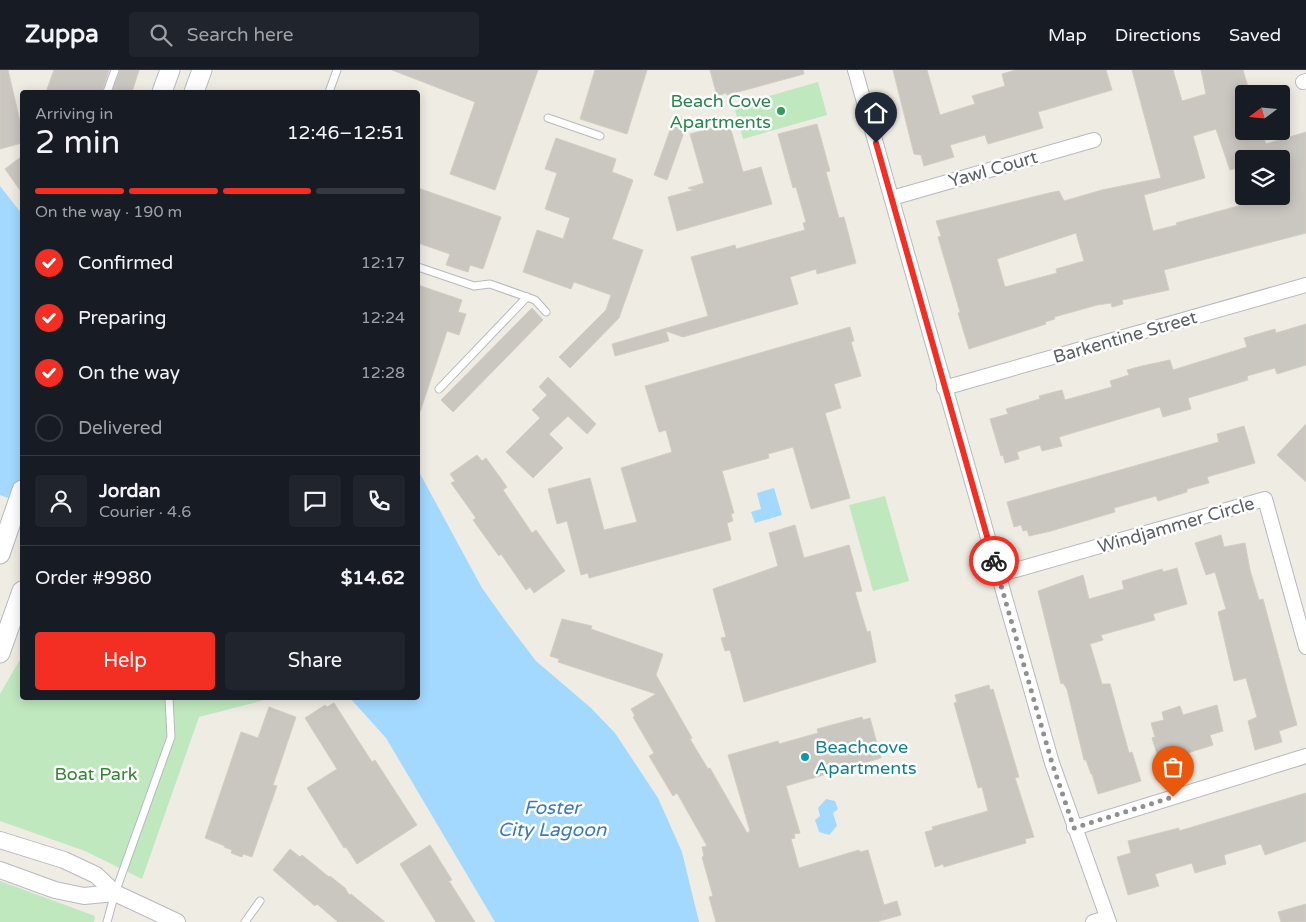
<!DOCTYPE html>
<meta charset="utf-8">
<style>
:root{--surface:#171b24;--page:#20242c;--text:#f1f3f6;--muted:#9ea1a6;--line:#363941;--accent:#f32f24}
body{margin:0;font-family:"Varela Round",sans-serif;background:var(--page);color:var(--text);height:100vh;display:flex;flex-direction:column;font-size:19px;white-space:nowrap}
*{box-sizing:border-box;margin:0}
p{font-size:16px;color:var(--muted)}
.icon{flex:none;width:28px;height:28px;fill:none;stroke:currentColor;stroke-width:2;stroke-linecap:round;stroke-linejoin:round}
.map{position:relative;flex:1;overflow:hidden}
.side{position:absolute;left:20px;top:20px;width:400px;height:610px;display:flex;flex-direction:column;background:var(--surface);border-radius:5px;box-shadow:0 2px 12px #0003}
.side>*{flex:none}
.needle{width:32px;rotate:254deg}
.buttons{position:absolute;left:1235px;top:15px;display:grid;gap:10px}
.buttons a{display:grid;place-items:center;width:55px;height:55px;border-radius:5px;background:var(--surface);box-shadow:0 2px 12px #0003;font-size:25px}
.pin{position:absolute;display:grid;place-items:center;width:42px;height:42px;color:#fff;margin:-51px -21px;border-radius:50% 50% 50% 0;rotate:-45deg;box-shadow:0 0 5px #0007}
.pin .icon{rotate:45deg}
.courier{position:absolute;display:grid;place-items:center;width:50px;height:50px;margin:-25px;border:4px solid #f32f24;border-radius:50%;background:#fff;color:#222;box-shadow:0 1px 6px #0007}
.head em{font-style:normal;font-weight:600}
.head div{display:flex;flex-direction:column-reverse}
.head{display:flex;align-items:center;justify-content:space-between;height:85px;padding:0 15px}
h1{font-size:32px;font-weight:600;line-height:38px}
.bar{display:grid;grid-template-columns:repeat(4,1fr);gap:8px 5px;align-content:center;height:60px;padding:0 15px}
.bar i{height:6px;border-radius:4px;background:var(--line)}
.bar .selected{background:var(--accent)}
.bar p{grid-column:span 4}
.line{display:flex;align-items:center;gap:12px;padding:0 15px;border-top:1px solid var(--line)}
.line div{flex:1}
.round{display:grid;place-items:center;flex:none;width:52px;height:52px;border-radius:5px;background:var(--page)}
ol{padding:0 15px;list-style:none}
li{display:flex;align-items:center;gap:15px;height:55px}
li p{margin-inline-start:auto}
li .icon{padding:5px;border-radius:50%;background:var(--accent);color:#fff;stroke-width:4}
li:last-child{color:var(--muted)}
li i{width:28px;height:28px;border:2px solid var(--line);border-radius:50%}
.action{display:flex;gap:10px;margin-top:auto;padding:10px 15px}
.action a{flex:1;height:58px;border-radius:5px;background:var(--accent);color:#fff;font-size:20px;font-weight:600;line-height:58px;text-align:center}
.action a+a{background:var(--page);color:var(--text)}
header{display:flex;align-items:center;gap:30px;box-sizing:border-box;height:70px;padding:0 25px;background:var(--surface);border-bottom:1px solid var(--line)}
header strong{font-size:24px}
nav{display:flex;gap:28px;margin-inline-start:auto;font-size:18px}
.search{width:350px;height:45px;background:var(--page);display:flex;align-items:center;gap:12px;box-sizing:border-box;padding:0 18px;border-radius:5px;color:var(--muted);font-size:19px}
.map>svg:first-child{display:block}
</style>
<header>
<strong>Zuppa</strong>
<div class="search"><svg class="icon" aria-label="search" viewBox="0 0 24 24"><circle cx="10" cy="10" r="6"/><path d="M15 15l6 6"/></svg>Search here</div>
<nav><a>Map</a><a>Directions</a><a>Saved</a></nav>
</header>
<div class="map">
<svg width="1306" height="852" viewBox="0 0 1306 852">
<rect width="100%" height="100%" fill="#efece3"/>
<!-- green -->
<g fill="#bfe8be">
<polygon points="818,12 827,45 743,69 734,36"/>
<polygon points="885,426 909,511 873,521 849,435"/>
<polygon points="22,586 22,628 272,628 199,647 142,809 85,781 0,751 0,624"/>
<polygon points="0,811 95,846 94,852 0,852"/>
</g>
<!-- water -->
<g fill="#a3d9ff">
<polygon points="0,116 22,144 22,433 0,425"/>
<polygon points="418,400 482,518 507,553 536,591 591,638 615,663 658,728 682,782 699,852 495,852 386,668 350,628 418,628"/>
<polygon points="774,418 782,445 755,453 751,442 761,439 757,423"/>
<polygon points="826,729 835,731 838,739 833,743 837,756 829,765 819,762 815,750 820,746 818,738"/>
</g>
<!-- building -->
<g fill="#cac6c0" stroke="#d4cdc1" fill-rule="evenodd">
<polygon points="0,0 8,0 22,60 22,73 0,79"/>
<polygon points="54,0 109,0 102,22 46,22"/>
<polygon points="120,0 139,0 132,22 112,22"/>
<polygon points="392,0 538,0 495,120 450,104 475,32"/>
<polygon points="595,0 647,0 627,64 580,49"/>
<polygon points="710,0 803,0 804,4 727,25 726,23 717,26"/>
<polygon points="893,0 927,0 940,45 975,34 972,26 1005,16 1002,4 1016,0 1106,0 1112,20 1038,42 1043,58 988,74 985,65 950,75 954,87 924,96 921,85 914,84"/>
<path d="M1132,0H1173L1182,31L1206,24L1201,0H1243L1250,24H1244V61H1260L1266,74L1306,62V163L1164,200L1169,220L1122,230L1123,234L1112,237L1111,233L1097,235L1054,247L1055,249L1045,252L1046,254L969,279L958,243L960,242L938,167L941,166L936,151L1049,123L1059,121L1064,131L1102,120L1161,108ZM1216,59L1230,100L1244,96V89H1281V126H1259L1260,130L1176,153L1177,155L1153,161L1144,125L1205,108L1193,66ZM1076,163L1084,191L1056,199L1057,203L1005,217L997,189Z"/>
<polygon points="675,46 688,51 667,110 654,105"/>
<polygon points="729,53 743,102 761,97 772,134 677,161 668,127 694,120 688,118 704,113 690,64"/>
<polygon points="817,54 830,101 826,102 839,148 844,147 856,193 817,204 816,199 790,207 798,234 683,267 666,261 669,271 615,286 612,274 708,246 691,187 735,175 736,179 805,160 803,153 806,152 796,117 793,118 778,64"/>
<polygon points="556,68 616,89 612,102 633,110 612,169 643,180 619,248 570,298 559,287 606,240 611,225 574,212 571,219 523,202 537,160 563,169 570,148 545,139 557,103 545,99"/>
<polygon points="22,86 22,123 5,99"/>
<polygon points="418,118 501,147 483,199 470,195 468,202 446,195 450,184 418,173"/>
<polygon points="418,215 462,230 458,242 466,244 459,265 447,261 420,342 418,342"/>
<polygon points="532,238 543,250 453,342 441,330"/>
<polygon points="1306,254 1306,295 1277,304 1275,298 1247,306 1248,310 1188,328 1191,339 1163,347 1160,337 1059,367 1062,376 1042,381 1040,375 1017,382 1019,389 1005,393 1003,385 1001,386 990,349 1008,344 1006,339 1040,329 1039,326 1062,320 1065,330 1112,317 1110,311 1129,305 1127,300 1142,296 1170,290 1173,300 1247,277 1244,268 1275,259 1276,263"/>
<polygon points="850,257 854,271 851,272 861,306 834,314 841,338 825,343 850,428 811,439 793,377 768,384 769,388 722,401 734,443 731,444 733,451 727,453 731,470 589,508 588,503 581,505 567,451 557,454 548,419 590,408 604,460 637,452 621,398 672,382 666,360 659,362 645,316"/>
<polygon points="548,307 596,354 587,364 568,346 549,364 563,378 533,408 506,382 540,348 532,340 547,325 539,317"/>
<polygon points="1306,354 1306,412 1277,385"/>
<polygon points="1244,356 1255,393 1207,407 1209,413 1187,419 1187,422 1158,431 1156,426 1114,438 1115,442 1051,461 1029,466 1027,460 1023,461 1021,455 1014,457 1007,432 1219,372 1217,364"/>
<polygon points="477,385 482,391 486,388 507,417 503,420 532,463 536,460 565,501 534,523 530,517 526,520 501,484 499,486 473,450 476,448 451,413 455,411 450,404"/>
<polygon points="795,455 804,488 849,475 862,521 855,522 867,562 870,561 876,592 744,632 730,580 725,581 721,568 726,567 713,519 778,496 769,463"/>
<polygon points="1221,465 1224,477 1245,473 1250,500 1259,530 1263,529 1297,655 1279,661 1282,672 1255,680 1248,651 1257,647 1246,608 1234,611 1218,542 1226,539 1215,502 1206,505 1195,473"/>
<polygon points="1177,498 1187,534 1153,544 1155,550 1101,565 1103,570 1090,574 1102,614 1110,614 1129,683 1132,682 1141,711 1098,724 1092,704 1091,704 1086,690 1084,690 1067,619 1063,613 1061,614 1038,521 1083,505 1089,529 1124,519 1122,511 1162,499 1163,502"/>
<polygon points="562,549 592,556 591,559 663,584 656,605 692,668 690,669 708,699 710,698 747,763 750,761 728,685 778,671 779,674 818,663 817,659 862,647 863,650 870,648 881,688 786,716 800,763 794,764 795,768 791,769 799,798 859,780 860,782 868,780 884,835 897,831 901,845 876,852 716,852 709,827 713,826 702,787 704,786 702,777 707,776 677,723 673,726 649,686 654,683 633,647 635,646 631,639 656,624 558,592 559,589 550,586"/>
<polygon points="989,615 990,620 993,619 1019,707 1015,708 1034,767 1025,769 1026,773 944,797 943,794 935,797 925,762 933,760 932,757 988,741 982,717 978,718 954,633 957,632 955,625"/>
<polygon points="334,633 372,692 375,690 417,755 357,794 346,777 344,778 307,718 337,699 305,648 325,635 327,637"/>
<polygon points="1217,635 1223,661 1210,665 1213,675 1175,687 1166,688 1165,685 1158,687 1152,668 1155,667 1151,653 1164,650 1162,642 1180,636 1183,645"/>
<polygon points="269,637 296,647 273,715 277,716 252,787 243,784 242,787 231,783 232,780 224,777 225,776 205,768 241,662 258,668"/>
<polygon points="1306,723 1306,771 1265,785 1261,774 1224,785 1226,794 1195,803 1192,793 1155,804 1159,816 1128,825 1117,787 1131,783 1128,771 1179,758 1179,761"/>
<polygon points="430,775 452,810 449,811 475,852 436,852 400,794"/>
<polygon points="290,779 300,787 302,785 329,807 330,806 345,818 349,825 351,824 385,852 338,852 317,834 315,836 273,800"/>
<polygon points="1306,834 1306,852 1281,852 1278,842"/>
</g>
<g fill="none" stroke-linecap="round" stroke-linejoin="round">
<defs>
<g id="service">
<polyline points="107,22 115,0"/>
<polyline points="329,22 337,0"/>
<polyline points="548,48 600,66"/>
<polyline points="418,197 474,216 490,214 535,230 546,242"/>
<polyline points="439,319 527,227"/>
<polyline points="107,852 115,823 171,667 169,628"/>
<polyline points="245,852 260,831"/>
</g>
<g id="minor">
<polyline points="855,0 1052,693 1109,852"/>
<polyline points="1303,12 1306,11"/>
<polyline points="892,128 1094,70"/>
<polyline points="944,318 1306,215"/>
<polyline points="998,505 1265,429 1306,577"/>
<polyline points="1074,758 1306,686"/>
<polyline points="1093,852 1107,848"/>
</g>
<g id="tertiary">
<polyline points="0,770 64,790 96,805 115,823 177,852"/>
<polyline points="0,800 55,820 84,826 115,823"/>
</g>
<g id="secondary">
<polyline points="162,22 170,0"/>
<polyline points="194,22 202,0"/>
<polyline points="0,484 22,420"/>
<polyline points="0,583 22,521"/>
</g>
</defs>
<!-- service casing -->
<use href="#service" stroke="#b6b9be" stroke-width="9"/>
<!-- minor casing -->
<use href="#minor" stroke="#b6b9be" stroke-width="16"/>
<!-- tertiary casing -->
<use href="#tertiary" stroke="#b6b9be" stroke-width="18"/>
<!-- secondary casing -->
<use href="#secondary" stroke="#b6bac0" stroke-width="21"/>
<!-- service -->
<use href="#service" stroke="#fff" stroke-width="7"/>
<!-- minor -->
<use href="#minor" stroke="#fff" stroke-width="14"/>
<!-- tertiary -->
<use href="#tertiary" stroke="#fff" stroke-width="16"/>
<!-- secondary -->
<use href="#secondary" stroke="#fff" stroke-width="19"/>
</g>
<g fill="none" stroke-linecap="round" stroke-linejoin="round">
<!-- done -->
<polyline stroke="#8f9191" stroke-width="5" stroke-dasharray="0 9" points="994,491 1052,693 1074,758 1173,727"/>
<!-- route -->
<polyline stroke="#f32f24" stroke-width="6" points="876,73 994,491"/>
</g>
<!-- markers -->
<circle fill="#2e9e5b" stroke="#fff" stroke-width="2" cx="781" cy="41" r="5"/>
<circle fill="#0f9aa8" stroke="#fff" stroke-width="2" cx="805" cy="687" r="5"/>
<g text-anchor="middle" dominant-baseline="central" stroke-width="5" stroke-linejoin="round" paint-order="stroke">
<!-- leisure labels -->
<g font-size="18" fill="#27864d" stroke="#fff" text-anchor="end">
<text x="771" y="31">Beach Cove<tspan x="771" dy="21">Apartments</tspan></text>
</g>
<!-- street labels -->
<g font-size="18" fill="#5b6065" stroke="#fff">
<text transform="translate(993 99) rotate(-16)">Yawl Court</text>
<text transform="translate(1125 267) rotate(-16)">Barkentine Street</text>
<text transform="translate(1176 455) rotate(-16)">Windjammer Circle</text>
</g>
<!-- culture labels -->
<g font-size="18" fill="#0d838f" stroke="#fff" text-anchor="start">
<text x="815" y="677">Beachcove<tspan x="815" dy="21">Apartments</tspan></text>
</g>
<!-- park labels -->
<g font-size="18" fill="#2f8731" stroke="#fff">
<text x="96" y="704">Boat Park</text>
</g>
<!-- water labels -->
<g font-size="19" font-style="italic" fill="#3a7ab8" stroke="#fff">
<text x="552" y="738">Foster<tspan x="552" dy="22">City Lagoon</tspan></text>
</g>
</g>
</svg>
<div class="buttons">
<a><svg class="needle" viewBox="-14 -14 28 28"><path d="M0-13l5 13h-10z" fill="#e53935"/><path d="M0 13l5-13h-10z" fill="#9ea1a6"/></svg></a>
<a><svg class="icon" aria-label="layers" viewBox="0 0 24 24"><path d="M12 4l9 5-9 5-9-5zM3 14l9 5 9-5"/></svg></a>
</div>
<div class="pin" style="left:1173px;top:727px;background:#ea580c"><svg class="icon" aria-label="bag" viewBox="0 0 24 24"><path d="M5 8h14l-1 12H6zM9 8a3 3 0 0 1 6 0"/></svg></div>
<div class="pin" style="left:876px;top:73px;background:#1f2937"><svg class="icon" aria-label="home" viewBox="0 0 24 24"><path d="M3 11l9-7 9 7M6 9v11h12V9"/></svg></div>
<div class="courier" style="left:994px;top:491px"><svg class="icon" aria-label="bike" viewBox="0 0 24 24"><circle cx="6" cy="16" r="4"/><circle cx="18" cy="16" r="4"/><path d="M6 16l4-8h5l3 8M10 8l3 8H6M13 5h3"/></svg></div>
<section class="side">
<div class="head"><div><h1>2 min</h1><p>Arriving in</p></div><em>12:46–12:51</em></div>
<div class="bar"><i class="selected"></i><i class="selected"></i><i class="selected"></i><i></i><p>On the way · 190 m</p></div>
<ol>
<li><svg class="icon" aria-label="check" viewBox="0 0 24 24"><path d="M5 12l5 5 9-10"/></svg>Confirmed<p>12:17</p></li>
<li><svg class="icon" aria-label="check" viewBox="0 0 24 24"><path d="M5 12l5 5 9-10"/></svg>Preparing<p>12:24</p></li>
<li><svg class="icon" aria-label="check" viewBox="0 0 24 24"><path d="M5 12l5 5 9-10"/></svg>On the way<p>12:28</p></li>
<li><i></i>Delivered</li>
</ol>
<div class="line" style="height:90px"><a class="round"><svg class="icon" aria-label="person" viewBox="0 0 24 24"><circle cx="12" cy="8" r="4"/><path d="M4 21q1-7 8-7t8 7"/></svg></a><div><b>Jordan</b><p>Courier · 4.6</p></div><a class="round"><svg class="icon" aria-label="chat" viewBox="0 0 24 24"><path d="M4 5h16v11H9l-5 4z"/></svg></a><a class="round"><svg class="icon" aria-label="phone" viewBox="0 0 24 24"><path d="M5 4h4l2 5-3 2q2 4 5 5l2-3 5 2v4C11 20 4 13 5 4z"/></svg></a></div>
<div class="line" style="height:65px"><div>Order #9980</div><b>$14.62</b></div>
<div class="action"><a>Help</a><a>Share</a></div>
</section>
</div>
